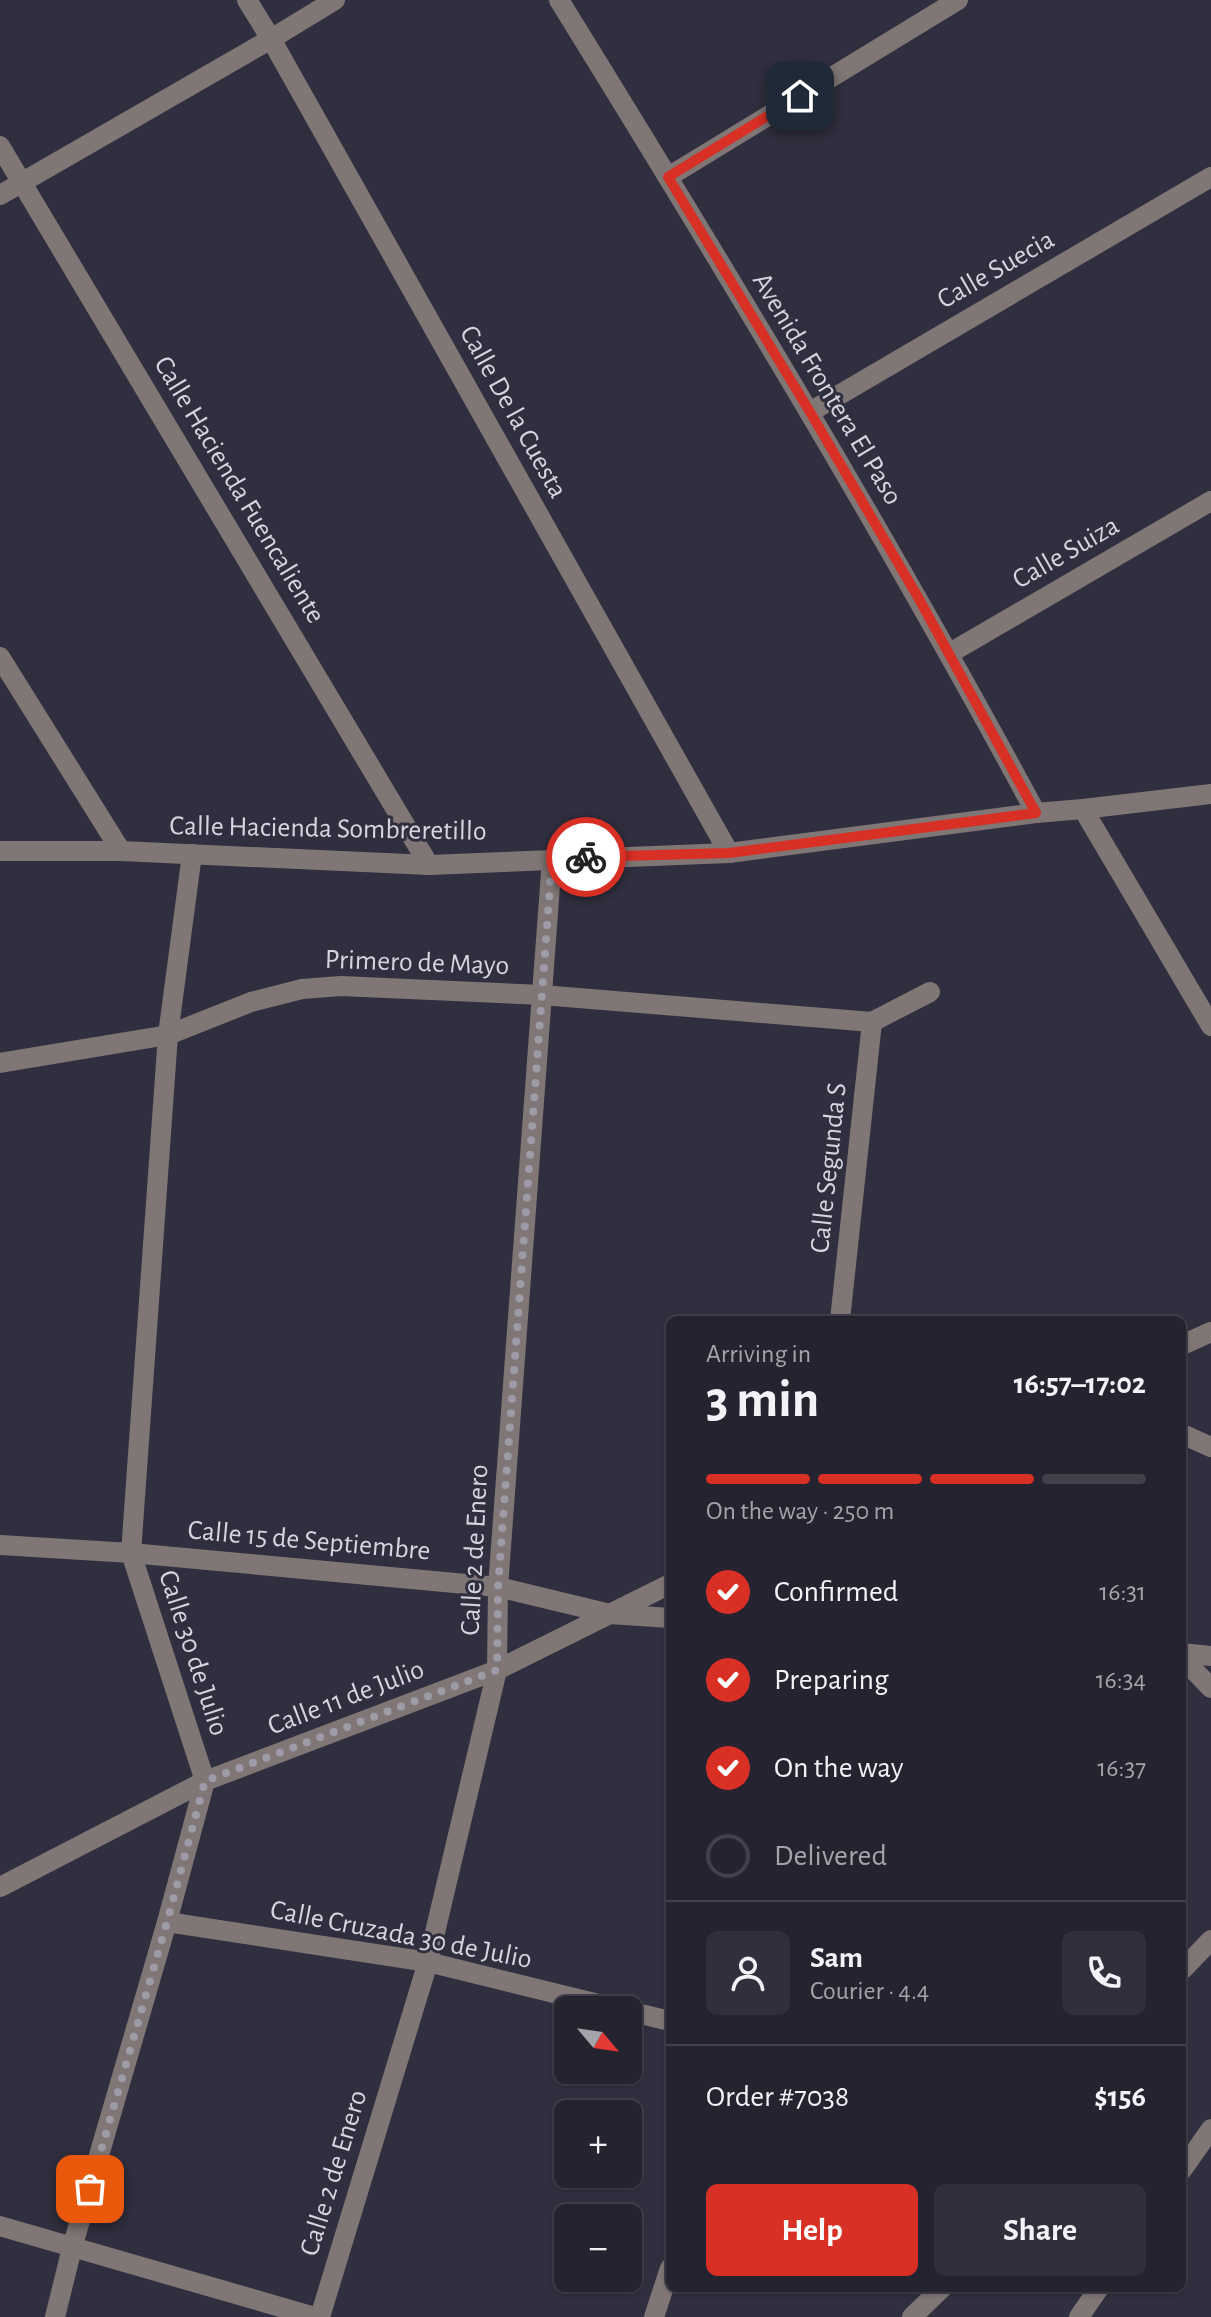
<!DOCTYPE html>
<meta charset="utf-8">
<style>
:root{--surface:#24232f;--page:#302f3b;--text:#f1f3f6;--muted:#a3a4aa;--line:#41404b;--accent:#d93025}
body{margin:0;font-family:"Alegreya Sans",sans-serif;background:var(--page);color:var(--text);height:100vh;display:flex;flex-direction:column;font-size:30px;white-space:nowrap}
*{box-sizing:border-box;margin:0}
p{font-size:26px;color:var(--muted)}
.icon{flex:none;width:44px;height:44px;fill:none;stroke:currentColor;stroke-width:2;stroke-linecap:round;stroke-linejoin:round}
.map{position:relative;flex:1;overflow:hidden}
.panel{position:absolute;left:666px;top:1316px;width:520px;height:976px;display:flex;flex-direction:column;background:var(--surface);border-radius:12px;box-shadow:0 2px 6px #0004,0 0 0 2px var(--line)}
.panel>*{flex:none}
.needle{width:52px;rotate:119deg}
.controls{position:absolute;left:554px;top:1996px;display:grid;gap:16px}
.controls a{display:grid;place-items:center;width:88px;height:88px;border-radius:12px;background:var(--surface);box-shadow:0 2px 6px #0004,0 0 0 2px var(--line);font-size:40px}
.pin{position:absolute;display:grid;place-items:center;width:68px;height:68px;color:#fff;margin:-34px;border-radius:16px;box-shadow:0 4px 12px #0006}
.courier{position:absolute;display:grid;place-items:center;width:80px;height:80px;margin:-40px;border:6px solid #d93025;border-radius:50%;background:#fff;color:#222;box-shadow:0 2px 10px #0007}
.headline em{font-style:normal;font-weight:700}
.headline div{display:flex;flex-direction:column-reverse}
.headline{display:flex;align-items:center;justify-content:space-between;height:136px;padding:0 40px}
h1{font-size:52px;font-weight:700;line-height:60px}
.bar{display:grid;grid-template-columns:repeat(4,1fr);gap:12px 8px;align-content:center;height:96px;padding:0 40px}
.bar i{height:10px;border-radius:6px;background:var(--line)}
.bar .selected{background:var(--accent)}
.bar p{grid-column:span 4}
.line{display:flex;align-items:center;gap:20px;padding:0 40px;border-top:2px solid var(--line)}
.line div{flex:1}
.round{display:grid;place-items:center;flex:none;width:84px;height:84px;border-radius:12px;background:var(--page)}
ol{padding:0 40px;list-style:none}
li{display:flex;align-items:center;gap:24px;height:88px}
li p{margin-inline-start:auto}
li .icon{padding:8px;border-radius:50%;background:var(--accent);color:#fff;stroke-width:4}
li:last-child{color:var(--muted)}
li i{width:44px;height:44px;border:4px solid var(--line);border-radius:50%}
.primary-button{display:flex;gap:16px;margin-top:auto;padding:16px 40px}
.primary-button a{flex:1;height:92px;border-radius:12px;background:var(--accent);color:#fff;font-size:32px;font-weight:700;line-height:92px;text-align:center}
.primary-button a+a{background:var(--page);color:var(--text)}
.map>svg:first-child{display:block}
</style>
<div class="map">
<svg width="1211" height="2317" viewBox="0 0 1211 2317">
<rect width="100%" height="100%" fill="#302f3f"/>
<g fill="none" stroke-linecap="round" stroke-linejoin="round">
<!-- minor -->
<g stroke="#807676" stroke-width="20">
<polyline points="247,0 271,39 729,853"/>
<path d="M559,0C724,267 887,536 1036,813"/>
<polyline points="0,146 429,865"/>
<polyline points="668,177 958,0"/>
<polyline points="0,195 271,39 335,0"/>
<polyline points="810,412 1211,177"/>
<polyline points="950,653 1211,501"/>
<polyline points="0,657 121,851"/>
<polyline points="1083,809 1211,1026"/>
<polyline points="0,851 121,851 429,865 729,853 1036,813 1083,809 1211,794"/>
<polyline points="0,1063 168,1035 251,1002 302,989 341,986 542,995 872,1022 930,992"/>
<polyline points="840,1320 872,1022"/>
<polyline points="1182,1345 1211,1332"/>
<polyline points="1182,1434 1211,1447"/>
<polyline points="0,1545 131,1553 498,1587 610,1614 670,1618"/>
<polyline points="1182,1653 1211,1656"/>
<polyline points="1182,1658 1211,1688"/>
<polyline points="0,1887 205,1781 497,1670 670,1584"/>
<polyline points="167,1922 428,1962 623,2010"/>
<polyline points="1182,1970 1211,1940"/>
<polyline points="628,2011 670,2021"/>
<polyline points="1182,2170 1211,2129"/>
<polyline points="0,2226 315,2317"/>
<polyline points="55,2317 72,2248 167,1922 205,1781 131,1553 168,1035 192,854"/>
<polyline points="320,2317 428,1962 497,1670 498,1587 552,859"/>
<polyline points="654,2317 670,2268"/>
<polyline points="912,2317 942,2288"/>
<polyline points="1079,2317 1099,2288"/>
</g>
</g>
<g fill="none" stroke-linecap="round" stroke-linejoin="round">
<!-- done -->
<polyline stroke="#9c9ba7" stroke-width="8" stroke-dasharray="0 14.4" points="90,2189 167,1922 205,1781 497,1670 498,1587 552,859 586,857"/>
<!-- route -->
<polyline stroke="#d93025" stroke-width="10" points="586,857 729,853 1036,813 919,599 810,412 668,177 800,96"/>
</g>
<g text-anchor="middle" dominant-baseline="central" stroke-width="6" stroke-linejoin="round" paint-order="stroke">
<!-- street labels -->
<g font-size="28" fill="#d6d5df" stroke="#302f3f">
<text transform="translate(996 270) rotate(-30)">Calle Suecia</text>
<text transform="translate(827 389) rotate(59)">Avenida Frontera El Paso</text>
<text transform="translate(513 412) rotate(61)">Calle De la Cuesta</text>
<text transform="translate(239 490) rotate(59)">Calle Hacienda Fuencaliente</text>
<text transform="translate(1066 553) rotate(-30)">Calle Suiza</text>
<text transform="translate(328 829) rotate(1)">Calle Hacienda Sombreretillo</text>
<text transform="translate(417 963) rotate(2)">Primero de Mayo</text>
<text transform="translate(829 1168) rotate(-84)">Calle Segunda S</text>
<text transform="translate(309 1541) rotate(5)">Calle 15 de Septiembre</text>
<text transform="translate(475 1550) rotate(-87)">Calle 2 de Enero</text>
<text transform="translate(193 1653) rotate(72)">Calle 30 de Julio</text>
<text transform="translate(346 1698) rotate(-21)">Calle 11 de Julio</text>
<text transform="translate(401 1935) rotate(11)">Calle Cruzada 30 de Julio</text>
<text transform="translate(334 2173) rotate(-73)">Calle 2 de Enero</text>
</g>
</g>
</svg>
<div class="controls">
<a><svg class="needle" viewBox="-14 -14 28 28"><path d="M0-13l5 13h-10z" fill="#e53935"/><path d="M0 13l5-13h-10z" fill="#a3a4aa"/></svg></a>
<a>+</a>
<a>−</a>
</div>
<div class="pin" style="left:90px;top:2189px;background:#ea580c"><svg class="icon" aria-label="bag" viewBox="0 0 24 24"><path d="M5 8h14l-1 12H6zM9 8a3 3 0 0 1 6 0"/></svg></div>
<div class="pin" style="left:800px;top:96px;background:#1f2937"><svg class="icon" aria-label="home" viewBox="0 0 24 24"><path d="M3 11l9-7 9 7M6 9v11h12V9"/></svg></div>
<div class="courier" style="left:586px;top:857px"><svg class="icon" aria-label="bike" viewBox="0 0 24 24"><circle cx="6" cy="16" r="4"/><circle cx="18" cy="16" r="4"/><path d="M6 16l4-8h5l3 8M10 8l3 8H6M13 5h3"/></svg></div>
<section class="panel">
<div class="headline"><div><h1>3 min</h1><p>Arriving in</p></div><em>16:57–17:02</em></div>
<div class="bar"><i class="selected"></i><i class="selected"></i><i class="selected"></i><i></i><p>On the way · 250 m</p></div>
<ol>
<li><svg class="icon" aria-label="check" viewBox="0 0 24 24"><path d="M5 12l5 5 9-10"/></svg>Confirmed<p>16:31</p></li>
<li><svg class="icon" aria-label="check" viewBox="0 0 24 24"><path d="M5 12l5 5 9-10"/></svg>Preparing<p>16:34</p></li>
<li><svg class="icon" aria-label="check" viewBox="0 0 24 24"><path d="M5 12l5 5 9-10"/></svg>On the way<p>16:37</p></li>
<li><i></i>Delivered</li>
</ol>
<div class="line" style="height:144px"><a class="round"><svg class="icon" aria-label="person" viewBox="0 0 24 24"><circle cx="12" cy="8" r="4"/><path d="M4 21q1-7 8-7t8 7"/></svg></a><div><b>Sam</b><p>Courier · 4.4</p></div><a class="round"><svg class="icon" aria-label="phone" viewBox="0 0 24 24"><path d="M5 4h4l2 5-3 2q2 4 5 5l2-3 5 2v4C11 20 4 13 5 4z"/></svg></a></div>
<div class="line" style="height:104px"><div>Order #7038</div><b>$156</b></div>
<div class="primary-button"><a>Help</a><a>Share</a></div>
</section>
</div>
